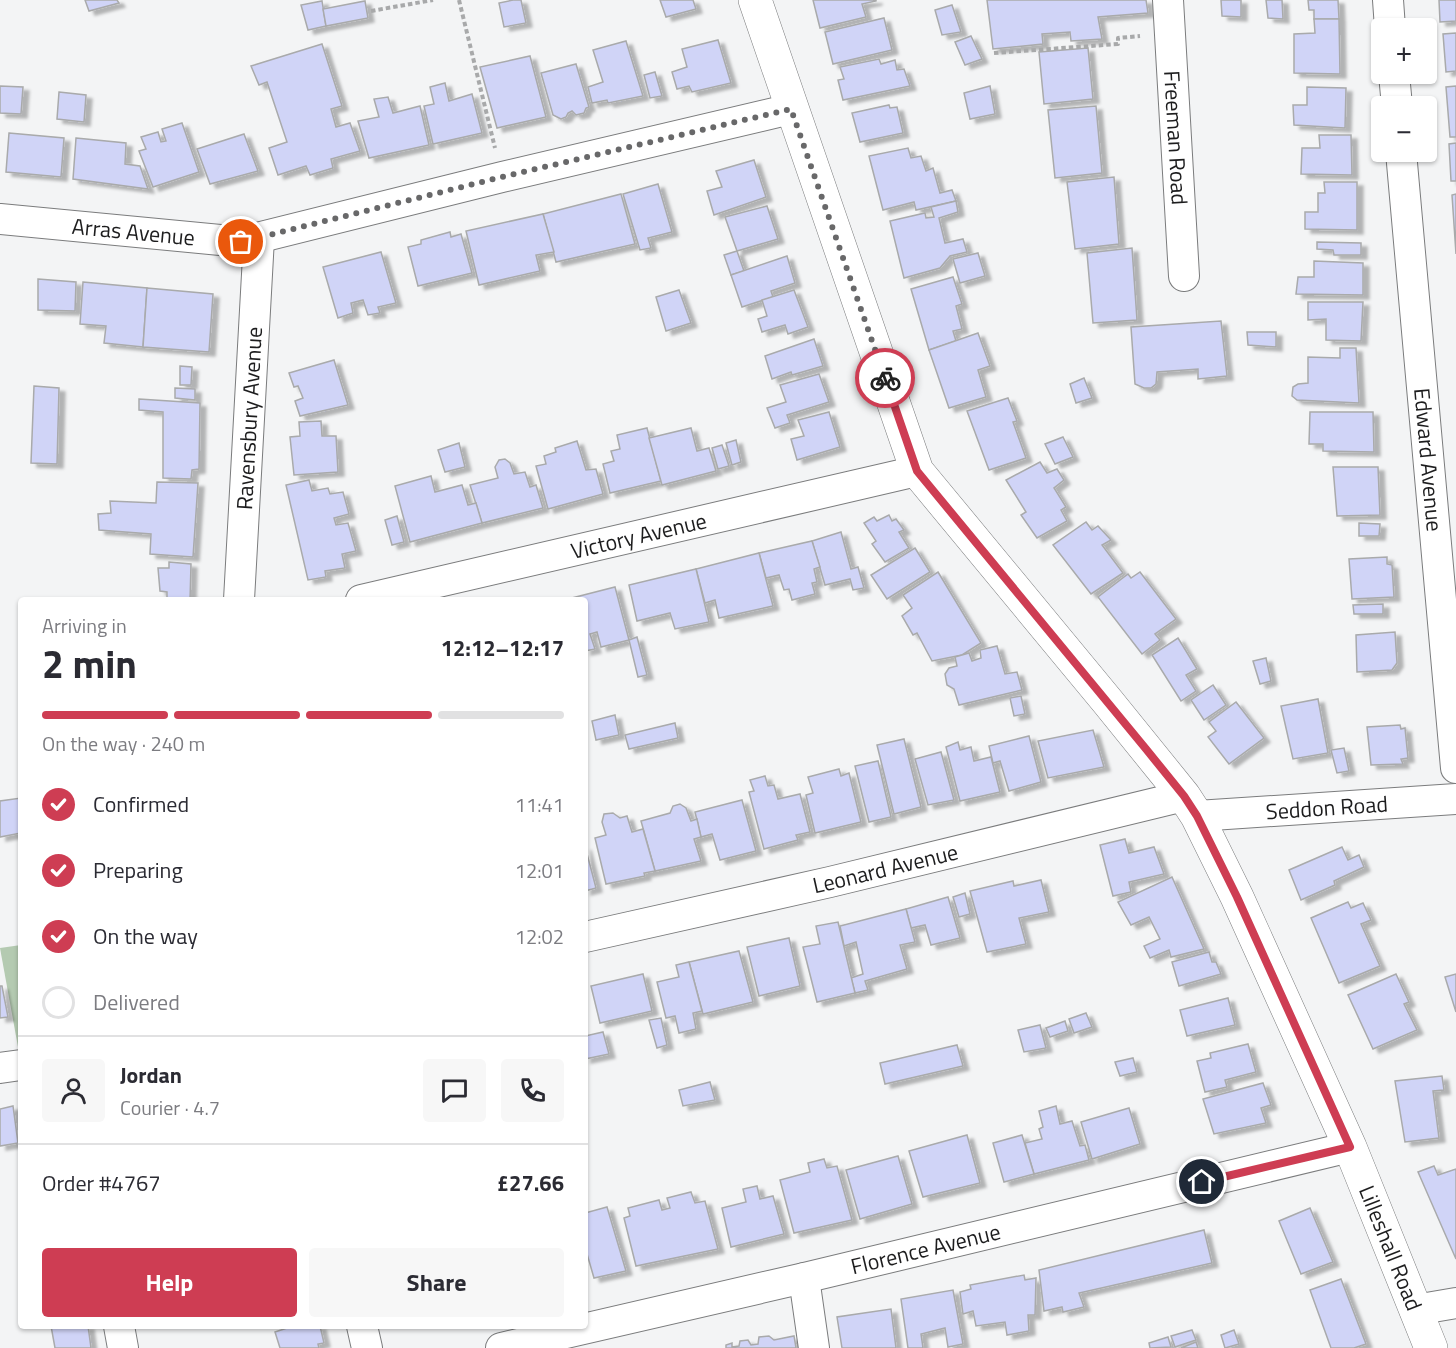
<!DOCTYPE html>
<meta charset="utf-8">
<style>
:root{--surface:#fff;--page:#f7f7f7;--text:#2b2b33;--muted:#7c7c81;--line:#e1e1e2;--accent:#ce3d53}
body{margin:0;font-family:"Titillium Web",sans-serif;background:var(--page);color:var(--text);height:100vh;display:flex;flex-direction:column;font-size:22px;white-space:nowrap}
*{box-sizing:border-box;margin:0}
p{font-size:20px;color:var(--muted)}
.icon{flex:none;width:33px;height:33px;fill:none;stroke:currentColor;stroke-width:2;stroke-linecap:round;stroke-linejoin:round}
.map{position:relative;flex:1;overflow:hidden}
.details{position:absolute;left:18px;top:597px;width:570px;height:732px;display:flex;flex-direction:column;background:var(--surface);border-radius:6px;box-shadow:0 2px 4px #0004}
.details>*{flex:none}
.tools{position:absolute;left:1371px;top:18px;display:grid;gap:12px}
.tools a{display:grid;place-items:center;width:66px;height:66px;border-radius:6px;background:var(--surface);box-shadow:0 2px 4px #0004;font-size:30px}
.pin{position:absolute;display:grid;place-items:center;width:51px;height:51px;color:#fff;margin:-26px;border:3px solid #fff;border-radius:50%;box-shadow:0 2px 6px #0007}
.courier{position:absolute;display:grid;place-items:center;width:60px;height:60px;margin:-30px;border:4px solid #ce3d53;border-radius:50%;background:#fff;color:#222;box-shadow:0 2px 8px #0007}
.headline em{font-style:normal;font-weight:700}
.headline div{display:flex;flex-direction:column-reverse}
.headline{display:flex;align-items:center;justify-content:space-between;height:102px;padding:0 24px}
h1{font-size:39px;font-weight:700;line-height:45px}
.bar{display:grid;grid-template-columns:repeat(4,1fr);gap:9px 6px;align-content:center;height:72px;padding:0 24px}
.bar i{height:8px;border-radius:4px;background:var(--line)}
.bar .active{background:var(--accent)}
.bar p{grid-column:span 4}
.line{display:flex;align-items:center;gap:15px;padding:0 24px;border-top:2px solid var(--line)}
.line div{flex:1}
.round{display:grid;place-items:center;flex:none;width:63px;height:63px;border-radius:6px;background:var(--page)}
ol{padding:0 24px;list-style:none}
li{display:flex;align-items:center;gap:18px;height:66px}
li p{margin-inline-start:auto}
li .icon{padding:6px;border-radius:50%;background:var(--accent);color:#fff;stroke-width:4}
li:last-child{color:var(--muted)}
li i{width:33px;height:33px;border:3px solid var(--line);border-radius:50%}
.cta{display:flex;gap:12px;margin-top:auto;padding:12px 24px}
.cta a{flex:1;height:69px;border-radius:6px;background:var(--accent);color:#fff;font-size:24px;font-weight:700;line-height:69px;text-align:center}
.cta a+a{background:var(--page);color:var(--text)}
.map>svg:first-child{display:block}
</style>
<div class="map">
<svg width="1456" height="1348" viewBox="0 0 1456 1348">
<defs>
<filter id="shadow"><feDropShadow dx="6" dy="4" stdDeviation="1.5" flood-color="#0004"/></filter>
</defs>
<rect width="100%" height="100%" fill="#f3f4f5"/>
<!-- green -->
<polygon fill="#b4cab1" points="21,945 21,1058 20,1058 0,948"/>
<!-- building -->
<g fill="#d0d4f7" stroke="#a9aaab" stroke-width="1.5" filter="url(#shadow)">
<polygon points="85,0 117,0 119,3 89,11"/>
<polygon points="513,0 521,0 526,23 504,27 499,3"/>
<polygon points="660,0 693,0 696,9 666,17"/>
<polygon points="813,0 876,0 876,1 862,4 866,17 820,28"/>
<polygon points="987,0 1146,0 1148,13 1098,17 1102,39 1071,41 1070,32 1042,34 1043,44 993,49"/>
<polygon points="1221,0 1241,0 1241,17 1222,16"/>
<polygon points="1266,0 1282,0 1283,19 1268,18"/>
<polygon points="1308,0 1338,0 1339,19 1314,19 1314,10 1309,10"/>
<polygon points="1439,0 1456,0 1456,21 1440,22"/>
<polygon points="322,1 326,26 308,30 301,5"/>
<polygon points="365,1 368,18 326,26 323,9"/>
<polygon points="952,5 961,32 942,35 935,10"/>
<polygon points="884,18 892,50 833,64 825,32"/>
<polygon points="1314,19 1339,19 1340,74 1294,73 1294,34 1315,33"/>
<polygon points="1456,33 1456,71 1446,72 1443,34"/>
<polygon points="971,36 982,59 965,65 955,42"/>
<polygon points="718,40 731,83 692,92 689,86 677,89 672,72 687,67 682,49"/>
<polygon points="626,41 643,96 608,103 607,100 592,103 588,87 603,82 593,50"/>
<polygon points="322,44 342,106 331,109 336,127 350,123 360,151 331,159 333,168 310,175 306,166 278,175 269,148 287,142 267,82 259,85 251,66"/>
<polygon points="1088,48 1093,99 1044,104 1039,52"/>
<polygon points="530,56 546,117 497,128 480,67"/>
<polygon points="879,59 881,64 895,60 897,70 904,69 910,86 843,100 838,80 844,79 840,67"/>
<polygon points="576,64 589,107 586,108 584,113 576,115 572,111 568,113 566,117 561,119 553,115 541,73"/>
<polygon points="655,72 662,96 650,98 644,75"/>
<polygon points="445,83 449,101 472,94 482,133 433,144 424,106 434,104 430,87"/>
<polygon points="0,86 23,87 21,114 0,113"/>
<polygon points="990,86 995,114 970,119 964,93"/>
<polygon points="1456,86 1456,137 1450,137 1446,87"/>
<polygon points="1307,87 1346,88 1345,128 1294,125 1293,105 1307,105"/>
<polygon points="59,92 86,95 84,122 57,119"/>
<polygon points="388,97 393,113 420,106 429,145 369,158 358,121 379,117 374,99"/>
<polygon points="889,105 890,108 897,107 903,133 860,142 852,113"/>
<polygon points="1096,106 1102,173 1055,178 1048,110"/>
<polygon points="182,123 199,172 153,187 139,151 146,149 141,137 158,132 161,142 166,141 162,129"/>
<polygon points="9,133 64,138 61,177 6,172"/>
<polygon points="244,134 258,171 210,184 197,149"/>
<polygon points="1319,135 1351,135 1352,175 1301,174 1302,148 1320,148"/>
<polygon points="76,138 126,143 125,164 140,166 148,189 73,179"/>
<polygon points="1456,143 1456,181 1451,181 1449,144"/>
<polygon points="908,148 911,158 921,156 926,171 933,168 940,193 952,190 956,201 916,210 914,202 883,210 869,156"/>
<polygon points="754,160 766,197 714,215 707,191 722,187 716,171"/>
<polygon points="1114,177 1119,244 1075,249 1067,182"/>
<polygon points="1324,182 1357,182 1357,230 1305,229 1305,212 1318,212 1318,193 1325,193"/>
<polygon points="658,184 672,232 648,238 651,248 640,250 623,194"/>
<polygon points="621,194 635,244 556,262 543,214"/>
<polygon points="1456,194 1456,254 1452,195"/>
<polygon points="956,201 958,212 939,218 945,243 963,239 967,252 950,256 940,268 904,278 890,221 925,213 926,218 934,217 931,207"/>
<polygon points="767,206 778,239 737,251 725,217"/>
<polygon points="543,214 554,252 536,255 540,271 479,285 466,231"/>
<polygon points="450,232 451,237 461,234 472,273 418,286 408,247 421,244 421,240"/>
<polygon points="1317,242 1361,243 1361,255 1334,255 1333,250 1317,249"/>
<polygon points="1132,248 1137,320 1093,323 1087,253"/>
<polygon points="737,251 744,271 731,275 724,255"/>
<polygon points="381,252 396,303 378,307 380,313 368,315 363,300 351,303 353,313 338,318 323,267"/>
<polygon points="978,253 985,276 960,283 953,259"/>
<polygon points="787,256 795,283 771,291 773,297 742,307 731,275"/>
<polygon points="1314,261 1363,263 1363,295 1296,294 1298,277 1314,277"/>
<polygon points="953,277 962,304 956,306 962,329 953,331 956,341 929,350 911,289"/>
<polygon points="38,279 76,282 75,311 38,310"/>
<polygon points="83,282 147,288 143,347 104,343 106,326 80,324"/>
<polygon points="147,288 213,294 209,352 143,347"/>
<polygon points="679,290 691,323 666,331 656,297"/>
<polygon points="794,290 808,327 788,334 785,325 762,332 758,319 767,316 762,300"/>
<polygon points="1308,302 1363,302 1361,341 1326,340 1326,319 1308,320"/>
<polygon points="1221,321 1227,376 1198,379 1198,369 1157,372 1156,384 1151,388 1144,388 1135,384 1131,327"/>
<polygon points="1247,332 1276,332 1276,347 1248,345"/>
<polygon points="978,333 990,366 978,370 986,397 949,408 929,350"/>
<polygon points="814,339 823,366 792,375 791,372 772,379 765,356"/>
<polygon points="1340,348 1356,348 1359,403 1297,400 1292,396 1293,387 1298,384 1308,383 1308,357 1340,358"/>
<polygon points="334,360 348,405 300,416 295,401 303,398 298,386 294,387 289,373"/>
<polygon points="180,366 192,367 191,385 180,385"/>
<polygon points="819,374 829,402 787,415 790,423 775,428 767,408 786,402 780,385"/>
<polygon points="1084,378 1092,398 1076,403 1070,384"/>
<polygon points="34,386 59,388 57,464 31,463"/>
<polygon points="175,388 195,389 195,400 175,398"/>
<polygon points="1008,398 1017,421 1013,422 1026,458 989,470 967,411"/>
<polygon points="139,399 200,403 199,469 192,470 191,479 163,478 163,412 139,410"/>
<polygon points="829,412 840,447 797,460 791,439 804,436 798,420"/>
<polygon points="1310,412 1373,412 1374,452 1323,451 1323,444 1309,444"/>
<polygon points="321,421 322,436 336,436 338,472 294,475 290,437 300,436 299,422"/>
<polygon points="647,428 661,481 610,493 603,464 614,461 611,451 620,449 617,435"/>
<polygon points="691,428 697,451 709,448 716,471 662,485 649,438"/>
<polygon points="1063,437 1073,457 1055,464 1045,444"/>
<polygon points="736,440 741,462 732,465 726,443"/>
<polygon points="577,441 586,470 596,469 603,494 548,509 536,466 546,464 544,456 556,452 555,448"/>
<polygon points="459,443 465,467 445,472 438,450"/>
<polygon points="722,445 729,466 718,469 712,448"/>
<polygon points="505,459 510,463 514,474 525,472 530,487 536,485 543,508 482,523 470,485 498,478 495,467 499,460"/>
<polygon points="1040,462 1047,473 1057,469 1064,480 1054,488 1066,507 1061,510 1067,521 1037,538 1021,515 1026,512 1006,480"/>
<polygon points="1333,467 1378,467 1380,515 1337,516"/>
<polygon points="431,476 435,492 462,485 468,505 476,503 482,523 410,542 395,486"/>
<polygon points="309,480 312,491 328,488 330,494 343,492 349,514 334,518 336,525 348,523 356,551 342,554 345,568 325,571 326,577 308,580 286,485"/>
<polygon points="157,482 198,483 193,557 150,554 151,534 99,530 98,514 111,513 110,501 156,503"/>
<polygon points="889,515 892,521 896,519 904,530 899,532 909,548 885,562 872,544 876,541 864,523 874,517 877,521"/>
<polygon points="397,516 404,542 392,545 385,520"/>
<polygon points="1086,522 1092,530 1098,526 1111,540 1102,545 1123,573 1091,594 1053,545"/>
<polygon points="1359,523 1380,524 1379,536 1359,536"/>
<polygon points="841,532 851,569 858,567 864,588 853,590 850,579 825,585 812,541"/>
<polygon points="812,541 820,567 814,569 817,582 812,583 815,594 792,600 789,589 784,590 779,575 766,578 759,553"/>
<polygon points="915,548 930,572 887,599 871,575"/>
<polygon points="759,553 773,606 719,618 715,600 705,603 696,569"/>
<polygon points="1387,557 1387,564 1392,565 1394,597 1352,599 1349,559"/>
<polygon points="169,562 191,564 190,600 167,600 167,592 160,591 158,568 169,568"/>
<polygon points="696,569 709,622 675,629 670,613 637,621 629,585"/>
<polygon points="938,572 981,643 962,655 932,661 917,633 913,635 902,616 912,608 903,595"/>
<polygon points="1140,572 1176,619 1155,634 1160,640 1142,654 1098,597 1128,574 1131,578"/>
<polygon points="615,587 629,640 601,647 597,632 590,634 595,649 585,651 585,600 564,600"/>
<polygon points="1383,604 1383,614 1354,614 1353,605"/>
<polygon points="1395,632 1397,663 1392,670 1357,672 1356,635"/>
<polygon points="637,637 647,675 638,677 629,640"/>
<polygon points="1178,638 1197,669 1186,675 1196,691 1181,701 1152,655"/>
<polygon points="997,646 1005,674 1017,672 1022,690 959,705 954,689 947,685 945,674 949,668 957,666 955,657 969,653 972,661 981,658 980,650"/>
<polygon points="1266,658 1271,681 1260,684 1253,661"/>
<polygon points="1213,685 1226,705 1204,720 1191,700"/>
<polygon points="1021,696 1025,714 1014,716 1010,698"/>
<polygon points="1318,699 1328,753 1293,759 1281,706"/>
<polygon points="1236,702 1264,738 1229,764 1208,737 1216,731 1209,722"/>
<polygon points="615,715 619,735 596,740 592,721"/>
<polygon points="675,723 678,738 629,749 625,735"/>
<polygon points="1400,725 1401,729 1405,728 1408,758 1401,759 1403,764 1371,765 1367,727"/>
<polygon points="1093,730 1104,767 1048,778 1038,741"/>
<polygon points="1029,736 1041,782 1009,791 1000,761 993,763 989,746"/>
<polygon points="904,739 921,807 894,814 877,745"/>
<polygon points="958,742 960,750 971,747 974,761 991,757 1000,792 960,801 946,747"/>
<polygon points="1344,748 1349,771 1337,773 1331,750"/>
<polygon points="941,752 954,800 928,805 915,759"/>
<polygon points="878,761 891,817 869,822 855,766"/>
<polygon points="839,769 841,776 849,773 861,822 815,833 806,795 813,793 808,777"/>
<polygon points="765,776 768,786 774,785 778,799 800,794 810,832 796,835 798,840 764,849 749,792 754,791 750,780"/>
<polygon points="21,798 21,833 0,837 0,801"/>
<polygon points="742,800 756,851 720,860 712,834 701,837 695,812"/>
<polygon points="680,804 686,808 691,821 697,819 701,837 694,839 701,861 655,871 641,821 670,813 673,806"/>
<polygon points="613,813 620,818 627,816 632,832 643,829 655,871 644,873 645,876 606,884 595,838 606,835 602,822 604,814"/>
<polygon points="1125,839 1129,853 1154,847 1164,874 1129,882 1131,892 1113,896 1100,845"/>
<polygon points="585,846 596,888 585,891"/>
<polygon points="1342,847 1348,860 1359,855 1364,867 1334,881 1335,885 1301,900 1289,870"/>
<polygon points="1172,877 1204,949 1171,957 1169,950 1150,958 1144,946 1160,939 1149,917 1131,925 1118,902"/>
<polygon points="1041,880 1049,912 1019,918 1026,944 987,952 970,891 1013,881 1014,886"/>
<polygon points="965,893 970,914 959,917 953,897"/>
<polygon points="948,897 960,938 931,945 925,925 911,928 906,909"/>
<polygon points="1348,902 1351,908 1363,903 1371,920 1361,924 1380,966 1339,983 1311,918"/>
<polygon points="906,909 915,942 900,945 907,969 865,981 868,990 855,993 851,978 863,974 856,942 844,946 840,926"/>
<polygon points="838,922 855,993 817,1002 803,947 820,944 816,926"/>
<polygon points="789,938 800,986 759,996 747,947"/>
<polygon points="739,951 753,1002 703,1014 689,962"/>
<polygon points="1209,952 1212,962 1216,962 1221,974 1179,986 1172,962"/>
<polygon points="689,962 702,1011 693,1013 696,1029 679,1033 675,1016 666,1018 657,982 679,977 676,965"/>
<polygon points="643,974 652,1011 600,1023 591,986"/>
<polygon points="1396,974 1409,1002 1404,1004 1417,1030 1373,1049 1348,995"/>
<polygon points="1456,974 1456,1012 1445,977"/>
<polygon points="0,986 2,986 8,1017 0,1018"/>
<polygon points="1228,998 1235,1025 1187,1036 1180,1010"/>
<polygon points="1086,1013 1092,1027 1074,1033 1069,1019"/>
<polygon points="661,1018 667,1045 657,1048 649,1020"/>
<polygon points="1065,1021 1068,1031 1050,1037 1046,1028"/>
<polygon points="1040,1025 1046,1048 1024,1052 1018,1030"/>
<polygon points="603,1032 609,1054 585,1059 585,1036"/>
<polygon points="1248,1044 1256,1072 1225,1080 1227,1087 1205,1092 1197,1061 1211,1058 1210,1053"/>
<polygon points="957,1045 963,1066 885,1084 880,1063"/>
<polygon points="1133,1058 1137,1072 1120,1076 1115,1062"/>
<polygon points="1442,1076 1444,1090 1433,1091 1439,1138 1405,1142 1395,1081"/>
<polygon points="710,1082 715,1100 683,1106 679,1090"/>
<polygon points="1263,1083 1271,1105 1261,1108 1266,1123 1214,1134 1203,1099"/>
<polygon points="13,1106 18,1143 0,1146 0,1109"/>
<polygon points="1056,1106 1060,1124 1072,1121 1080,1146 1085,1145 1089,1160 1034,1174 1025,1143 1042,1139 1039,1129 1043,1127 1039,1111"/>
<polygon points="1129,1108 1140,1144 1092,1159 1081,1122"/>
<polygon points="967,1135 980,1183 923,1197 909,1151"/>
<polygon points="1022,1135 1034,1174 1004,1182 993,1143"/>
<polygon points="898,1156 912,1204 860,1219 846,1170"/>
<polygon points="824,1159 827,1168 837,1166 852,1220 794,1233 780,1180 810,1172 808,1163"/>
<polygon points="1434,1166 1438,1175 1456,1169 1456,1259 1418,1172"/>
<polygon points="757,1186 760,1199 773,1196 784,1234 731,1247 722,1208 746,1202 743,1189"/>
<polygon points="691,1192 695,1203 705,1201 718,1249 636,1266 624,1218 630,1216 628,1208 659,1200 662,1210 670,1208 667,1198"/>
<polygon points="607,1207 626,1271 594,1278 585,1247 585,1213"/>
<polygon points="1310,1208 1333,1262 1301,1274 1279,1221"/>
<polygon points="1204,1230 1212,1263 1079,1293 1084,1307 1063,1312 1062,1307 1044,1311 1039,1270"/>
<polygon points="1024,1275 1025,1280 1036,1278 1035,1315 1028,1315 1029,1331 1007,1335 1005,1322 976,1326 973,1311 963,1314 960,1292 971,1289 970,1285"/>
<polygon points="1341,1279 1366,1344 1354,1348 1331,1348 1310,1290"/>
<polygon points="953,1290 963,1344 948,1347 945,1328 921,1334 923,1348 908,1348 901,1299"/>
<polygon points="891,1309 896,1348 842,1348 837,1317"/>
<polygon points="51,1326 88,1326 91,1348 55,1348"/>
<polygon points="286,1326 320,1326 324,1343 318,1344 319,1348 280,1348 275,1332 287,1328"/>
<polygon points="1192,1330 1196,1340 1175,1347 1171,1336"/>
<polygon points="1234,1330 1239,1344 1225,1348 1221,1335"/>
<polygon points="769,1336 774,1340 794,1336 796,1348 726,1348 726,1345 732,1343 732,1347 739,1346 740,1341 748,1340 751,1345 758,1344 759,1337"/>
<polygon points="1168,1337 1171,1347 1150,1348 1149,1343"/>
<polygon points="1196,1342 1198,1348 1181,1348"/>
</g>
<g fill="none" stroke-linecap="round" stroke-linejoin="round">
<defs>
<g id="minor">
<path id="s1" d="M1168,0L1184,276"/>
<polyline points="1388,0 1390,28"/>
<polyline points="1394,74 1397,106"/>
<path id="s2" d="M1401,152L1456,768"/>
<path id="s3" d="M0,219L241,242L502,177L791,109"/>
<path id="s4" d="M239,600L259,238"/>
<path id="s5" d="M361,600L917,471"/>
<path id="s6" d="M1197,816L1456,799"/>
<path id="s7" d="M585,937L830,882L1184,796"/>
<polyline points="0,1068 21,1065"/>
<polyline points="804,1278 814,1348"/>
<polyline points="1415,1310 1456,1303"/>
<polyline points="119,1326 123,1348"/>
<polyline points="362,1326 367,1348"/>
<path id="s8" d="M501,1348L804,1278L1350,1147"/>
</g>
<g id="tertiary">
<path id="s9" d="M755,0L917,471L1108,702L1184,796L1197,816L1237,897L1350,1147L1431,1348"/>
</g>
</defs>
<!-- minor casing -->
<use href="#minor" stroke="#7b7c7d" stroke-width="32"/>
<!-- tertiary casing -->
<use href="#tertiary" stroke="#7b7c7d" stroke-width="34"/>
<!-- path -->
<g stroke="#a8a9aa" stroke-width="4" stroke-dasharray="4.5 3" stroke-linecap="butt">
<polyline points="459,0 495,148"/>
<polyline points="371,11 433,0"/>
<polyline points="994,53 1118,44 1118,38 1140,36"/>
</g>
<!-- minor -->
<use href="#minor" stroke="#fff" stroke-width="30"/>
<!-- tertiary -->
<use href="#tertiary" stroke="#fff" stroke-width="33"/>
</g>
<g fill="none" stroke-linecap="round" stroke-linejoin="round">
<!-- done -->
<polyline stroke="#686869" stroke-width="6" stroke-dasharray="0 10.8" points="241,242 502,177 791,109 885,378"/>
<!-- route -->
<polyline stroke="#ce3d53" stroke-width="8" points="885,378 917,471 1146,749 1184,796 1197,816 1237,897 1350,1147 1202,1182"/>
</g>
<g text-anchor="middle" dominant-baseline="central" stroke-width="6" stroke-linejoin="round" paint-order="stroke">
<!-- street labels -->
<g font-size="22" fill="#1d1d1e" stroke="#fff">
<text stroke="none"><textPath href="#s1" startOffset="138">Freeman Road</textPath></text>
<text stroke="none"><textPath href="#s3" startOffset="134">Arras Avenue</textPath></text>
<text stroke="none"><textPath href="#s4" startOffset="182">Ravensbury Avenue</textPath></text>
<text stroke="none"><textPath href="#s2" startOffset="309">Edward Avenue</textPath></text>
<text stroke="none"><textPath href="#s5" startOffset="285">Victory Avenue</textPath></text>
<text stroke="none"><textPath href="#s6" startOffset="130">Seddon Road</textPath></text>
<text stroke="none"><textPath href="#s7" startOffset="308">Leonard Avenue</textPath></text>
<text stroke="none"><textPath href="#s9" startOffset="1416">Lilleshall Road</textPath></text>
<text stroke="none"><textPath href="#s8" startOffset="436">Florence Avenue</textPath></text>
</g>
</g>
</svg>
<div class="tools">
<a>+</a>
<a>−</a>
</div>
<div class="pin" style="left:241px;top:242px;background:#ea580c"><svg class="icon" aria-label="bag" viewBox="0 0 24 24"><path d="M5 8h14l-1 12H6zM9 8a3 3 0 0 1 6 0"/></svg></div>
<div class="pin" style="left:1202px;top:1182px;background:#1f2937"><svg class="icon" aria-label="home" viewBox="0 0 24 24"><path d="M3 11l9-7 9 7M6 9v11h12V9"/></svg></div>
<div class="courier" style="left:885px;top:378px"><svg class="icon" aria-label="bike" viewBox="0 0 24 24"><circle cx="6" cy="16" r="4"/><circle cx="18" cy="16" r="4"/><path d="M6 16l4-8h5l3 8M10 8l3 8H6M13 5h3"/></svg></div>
<section class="details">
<div class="headline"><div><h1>2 min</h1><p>Arriving in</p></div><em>12:12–12:17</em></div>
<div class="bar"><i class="active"></i><i class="active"></i><i class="active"></i><i></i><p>On the way · 240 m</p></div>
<ol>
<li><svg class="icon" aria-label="check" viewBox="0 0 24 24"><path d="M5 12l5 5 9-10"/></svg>Confirmed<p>11:41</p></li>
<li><svg class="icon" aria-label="check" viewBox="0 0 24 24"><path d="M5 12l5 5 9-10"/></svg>Preparing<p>12:01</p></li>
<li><svg class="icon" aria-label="check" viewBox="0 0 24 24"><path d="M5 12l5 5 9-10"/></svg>On the way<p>12:02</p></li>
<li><i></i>Delivered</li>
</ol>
<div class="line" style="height:108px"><a class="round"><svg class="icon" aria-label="person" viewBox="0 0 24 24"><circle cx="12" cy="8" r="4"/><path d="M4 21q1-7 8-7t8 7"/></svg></a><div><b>Jordan</b><p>Courier · 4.7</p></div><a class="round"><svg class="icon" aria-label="chat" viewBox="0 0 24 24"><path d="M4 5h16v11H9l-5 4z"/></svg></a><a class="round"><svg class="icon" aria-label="phone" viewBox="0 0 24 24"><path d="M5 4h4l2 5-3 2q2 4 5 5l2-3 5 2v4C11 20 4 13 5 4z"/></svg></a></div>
<div class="line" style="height:78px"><div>Order #4767</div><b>£27.66</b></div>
<div class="cta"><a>Help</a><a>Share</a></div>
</section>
</div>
